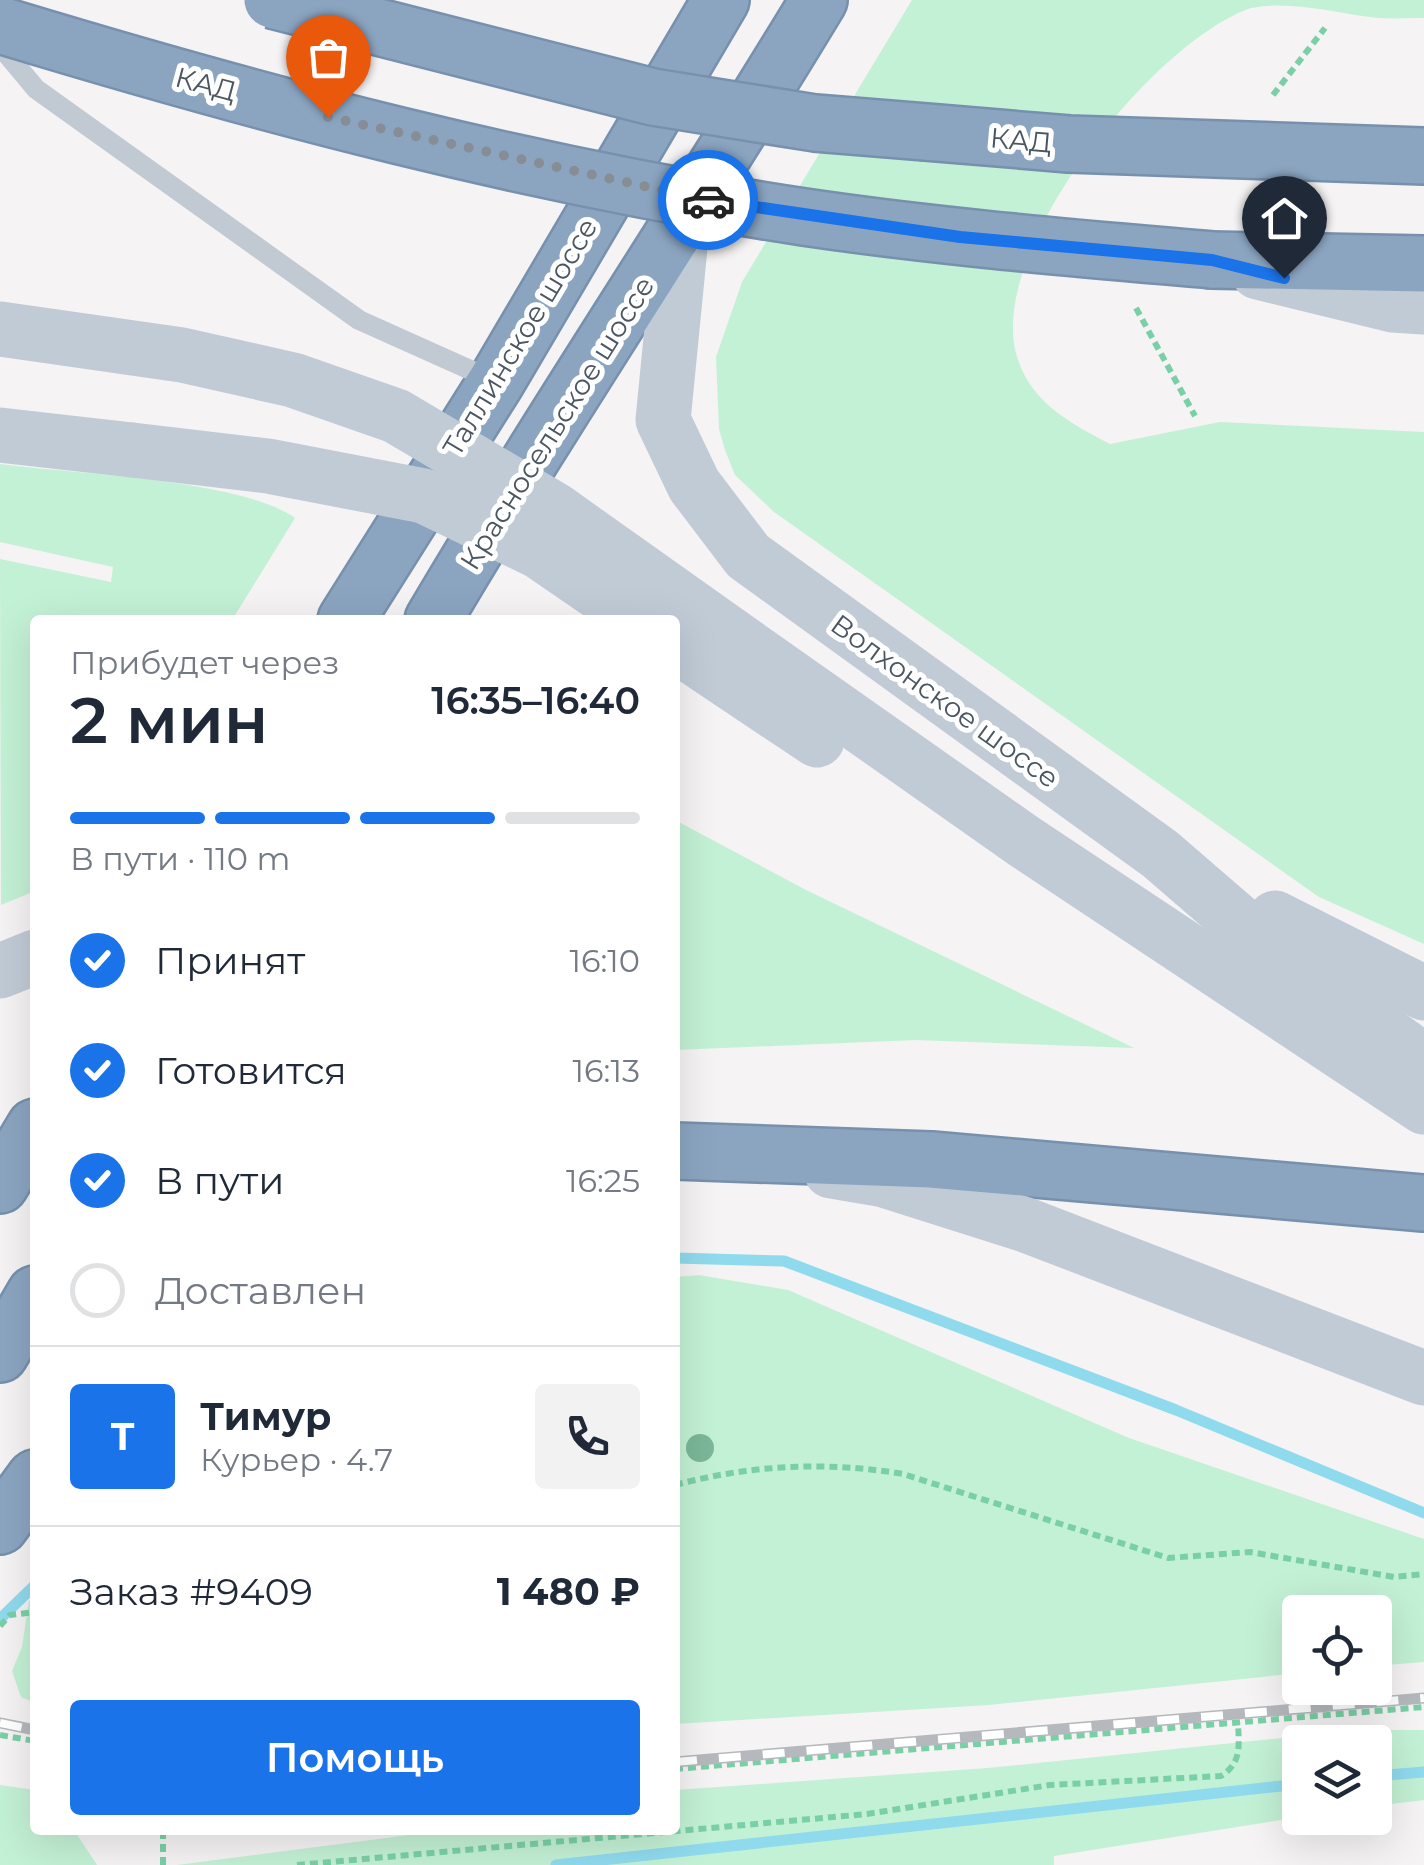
<!DOCTYPE html>
<html lang="ru">
<meta charset="utf-8">
<style>
:root{--surface:#fff;--page:#f2f2f3;--text:#1f2937;--muted:#747a83;--line:#e0e1e3;--accent:#1a73e8}
body{margin:0;font-family:Montserrat,sans-serif;background:var(--page);color:var(--text);height:100vh;display:flex;flex-direction:column;font-size:38px;white-space:nowrap}
*{box-sizing:border-box;margin:0}
p{font-size:32px;color:var(--muted)}
.icon{flex:none;width:55px;height:55px;fill:none;stroke:currentColor;stroke-width:2;stroke-linecap:round;stroke-linejoin:round}
.map{position:relative;flex:1;overflow:hidden}
.details{position:absolute;left:30px;top:615px;width:650px;height:1220px;display:flex;flex-direction:column;background:var(--surface);border-radius:10px;box-shadow:0 10px 40px #0002}
.details>*{flex:none}
.controls{position:absolute;left:1282px;top:1595px;display:grid;gap:20px}
.controls a{display:grid;place-items:center;width:110px;height:110px;border-radius:10px;background:var(--surface);box-shadow:0 10px 40px #0002;font-size:50px}
.pin{position:absolute;display:grid;place-items:center;width:85px;height:85px;color:#fff;margin:-102px -42px;border-radius:50% 50% 50% 0;rotate:-45deg;box-shadow:0 0 10px #0007}
.pin .icon{rotate:45deg}
.courier{position:absolute;display:grid;place-items:center;width:100px;height:100px;margin:-50px;border:8px solid #1a73e8;border-radius:50%;background:#fff;color:#222;box-shadow:0 2px 12px #0007}
.summary em{font-style:normal;font-weight:600}
.summary div{display:flex;flex-direction:column-reverse}
.summary{display:flex;align-items:center;justify-content:space-between;height:170px;padding:0 40px}
h1{font-size:65px;font-weight:600;line-height:75px}
.bar{display:grid;grid-template-columns:repeat(4,1fr);gap:15px 10px;align-content:center;height:120px;padding:0 40px}
.bar i{height:12px;border-radius:8px;background:var(--line)}
.bar .selected{background:var(--accent)}
.bar p{grid-column:span 4}
.line{display:flex;align-items:center;gap:25px;padding:0 40px;border-top:2px solid var(--line)}
.line div{flex:1}
.round{display:grid;place-items:center;flex:none;width:105px;height:105px;border-radius:10px;background:var(--page)}
ol{padding:0 40px;list-style:none}
li{display:flex;align-items:center;gap:30px;height:110px}
li p{margin-inline-start:auto}
li .icon{padding:10px;border-radius:50%;background:var(--accent);color:#fff;stroke-width:4}
li:last-child{color:var(--muted)}
li i{width:55px;height:55px;border:5px solid var(--line);border-radius:50%}
.primary-button{display:flex;gap:20px;margin-top:auto;padding:20px 40px}
.primary-button a{flex:1;height:115px;border-radius:10px;background:var(--accent);color:#fff;font-size:40px;font-weight:600;line-height:115px;text-align:center}
.map>svg:first-child{display:block}
</style>
<div class="map">
<svg width="1424" height="1865" viewBox="0 0 1424 1865">
<rect width="100%" height="100%" fill="#f5f3f3"/>
<!-- green -->
<g fill="#c3f1d5">
<path d="M912,0H1424V18C1409,18 1393,19 1378,18C1338,14 1292,0 1251,8C1153,41 981,255 1018,360C1033,404 1072,424 1110,444L1220,422L1424,432V944L1319,897L774,512L735,475L725,450L719,429L716,357L742,282Z"/>
<path d="M0,464C74,474 239,479 295,518L232,620H35V891L1,905L0,559L111,582L113,567L0,542Z"/>
<polygon points="675,820 806,890 1134,1048 916,1040 675,1050"/>
<polygon points="699,1275 788,1290 1129,1438 1424,1539 1424,1662 1375,1666 1375,1612 1300,1612 1300,1673 989,1705 675,1724 675,1277"/>
<polygon points="35,1596 35,1703 21,1697 12,1671 22,1647 29,1601"/>
<polygon points="1360,1730 1424,1730 1424,1800 1375,1806 1375,1742 1300,1742 1300,1817 1054,1856 1054,1865 177,1865 448,1830 675,1830 675,1790 988,1768"/>
<polygon points="0,1785 35,1790 35,1830 74,1830 97,1865 0,1865"/>
</g>
<g fill="none" stroke-linecap="round" stroke-linejoin="round">
<!-- stream -->
<g stroke="#90daee" stroke-width="11">
<polyline points="675,1258 784,1261 1176,1410 1424,1513"/>
<polyline points="0,1619 35,1585"/>
<polyline points="1375,1776 1424,1772"/>
<polyline points="556,1865 1300,1784"/>
</g>
<defs>
<g id="highway">
<polyline points="926,132 1069,144 1424,156"/>
<polyline points="1212,260 1424,264"/>
<polyline points="346,620 496,382 721,0"/>
<path d="M433,620C557,410 693,209 819,0"/>
<polyline points="675,1151 931,1160 1424,1203"/>
<polyline points="0,1185 35,1127"/>
<polyline points="0,1354 35,1294"/>
<polyline points="0,1526 35,1478"/>
</g>
</defs>
<!-- highway casing -->
<use href="#highway" stroke="#7690ad" stroke-width="60"/>
<!-- path -->
<g stroke="#7ad0a6" stroke-width="6" stroke-dasharray="8 5" stroke-linecap="butt">
<polyline points="1273,95 1325,28"/>
<polyline points="1136,308 1195,416"/>
<path d="M675,1485C750,1465 826,1461 903,1474L1168,1558L1250,1552L1394,1577L1424,1574"/>
<polyline points="0,1626 10,1615 35,1612"/>
<polyline points="0,1735 35,1741"/>
<polyline points="675,1769 1424,1707"/>
<polyline points="163,1865 163,1830"/>
<path d="M297,1865L867,1814L1050,1785L1221,1776C1242,1763 1239,1745 1238,1723"/>
</g>
<!-- lane -->
<polyline stroke="#c1cad2" stroke-width="20" points="0,46 36,89 359,320 495,381"/>
<!-- secondary -->
<g stroke="#c1cbd6" stroke-width="55">
<polyline points="682,227 663,420 694,485 748,556 1160,854 1285,962 1424,1061"/>
<polyline points="1258,272 1393,305 1424,307"/>
<polyline points="0,435 132,450"/>
<polyline points="731,635 1025,842 1424,1107"/>
<polyline points="675,645 817,740"/>
<polyline points="1275,918 1424,993"/>
<polyline points="0,971 35,957"/>
<polyline points="831,1171 884,1180 1026,1225 1424,1378"/>
</g>
<!-- highway -->
<use href="#highway" stroke="#8ba5c1" stroke-width="55"/>
<defs>
<g id="rail">
<polyline points="0,1723 35,1730"/>
<polyline points="675,1762 1424,1698"/>
</g>
</defs>
<!-- rail casing -->
<use href="#rail" stroke="#b5b8bd" stroke-width="11"/>
<!-- rail -->
<use href="#rail" stroke="#fff" stroke-width="8" stroke-dasharray="22" stroke-linecap="butt"/>
<defs>
<g id="highway-bridge">
<polyline points="272,0 653,97 815,123 926,132"/>
<path d="M0,25C263,105 532,176 804,217C939,237 1076,248 1212,260"/>
</g>
</defs>
<!-- highway-bridge casing -->
<use href="#highway-bridge" stroke="#7690ad" stroke-width="60" stroke-linecap="butt"/>
<!-- secondary-bridge -->
<g stroke="#c1cbd6" stroke-width="55">
<polyline points="0,329 182,355 293,380 396,416 555,510 731,635"/>
<polyline points="132,450 268,466 424,496 540,552 639,620"/>
</g>
<!-- highway-bridge -->
<use href="#highway-bridge" stroke="#8ba5c1" stroke-width="55"/>
</g>
<!-- trees -->
<circle fill="#7bb799" cx="700" cy="1448" r="14"/>
<g fill="none" stroke-linecap="round" stroke-linejoin="round">
<!-- done -->
<polyline stroke="#868d94" stroke-width="10" stroke-dasharray="0 18" points="328,117 708,200"/>
<!-- route -->
<polyline stroke="#1a73e8" stroke-width="12" points="708,200 960,237 1212,260 1284,278"/>
</g>
<g text-anchor="middle" dominant-baseline="central" stroke-width="10" stroke-linejoin="round" paint-order="stroke">
<!-- street labels -->
<g font-size="28" fill="#4a5661" stroke="#fff">
<text transform="translate(206 84) rotate(15)">КАД</text>
<text transform="translate(1021 140) rotate(5)">КАД</text>
<text transform="translate(520 337) rotate(-59)">Таллинское шоссе</text>
<text transform="translate(557 423) rotate(-58)">Красносельское шоссе</text>
<text transform="translate(945 701) rotate(36)">Волхонское шоссе</text>
</g>
</g>
</svg>
<div class="controls">
<a><svg class="icon" aria-label="locate" viewBox="0 0 24 24"><circle cx="12" cy="12" r="6"/><path d="M12 2v4M12 18v4M2 12h4M18 12h4"/></svg></a>
<a><svg class="icon" aria-label="layers" viewBox="0 0 24 24"><path d="M12 4l9 5-9 5-9-5zM3 14l9 5 9-5"/></svg></a>
</div>
<div class="pin" style="left:328px;top:117px;background:#ea580c"><svg class="icon" aria-label="bag" viewBox="0 0 24 24"><path d="M5 8h14l-1 12H6zM9 8a3 3 0 0 1 6 0"/></svg></div>
<div class="pin" style="left:1284px;top:278px;background:#1f2937"><svg class="icon" aria-label="home" viewBox="0 0 24 24"><path d="M3 11l9-7 9 7M6 9v11h12V9"/></svg></div>
<div class="courier" style="left:708px;top:200px"><svg class="icon" aria-label="car" viewBox="0 0 24 24"><path d="M5 17H2v-5l4-1 3-4h7l3 4 3 1v5h-3M9 17h6M6 11h13"/><circle cx="7" cy="17" r="2"/><circle cx="17" cy="17" r="2"/></svg></div>
<section class="details">
<div class="summary"><div><h1>2 мин</h1><p>Прибудет через</p></div><em>16:35–16:40</em></div>
<div class="bar"><i class="selected"></i><i class="selected"></i><i class="selected"></i><i></i><p>В пути · 110 m</p></div>
<ol>
<li><svg class="icon" aria-label="check" viewBox="0 0 24 24"><path d="M5 12l5 5 9-10"/></svg>Принят<p>16:10</p></li>
<li><svg class="icon" aria-label="check" viewBox="0 0 24 24"><path d="M5 12l5 5 9-10"/></svg>Готовится<p>16:13</p></li>
<li><svg class="icon" aria-label="check" viewBox="0 0 24 24"><path d="M5 12l5 5 9-10"/></svg>В пути<p>16:25</p></li>
<li><i></i>Доставлен</li>
</ol>
<div class="line" style="height:180px"><b class="round" style="background:var(--accent);color:#fff">Т</b><div><b>Тимур</b><p>Курьер · 4.7</p></div><a class="round"><svg class="icon" aria-label="phone" viewBox="0 0 24 24"><path d="M5 4h4l2 5-3 2q2 4 5 5l2-3 5 2v4C11 20 4 13 5 4z"/></svg></a></div>
<div class="line" style="height:130px"><div>Заказ #9409</div><b>1 480 ₽</b></div>
<div class="primary-button"><a>Помощь</a></div>
</section>
</div>
